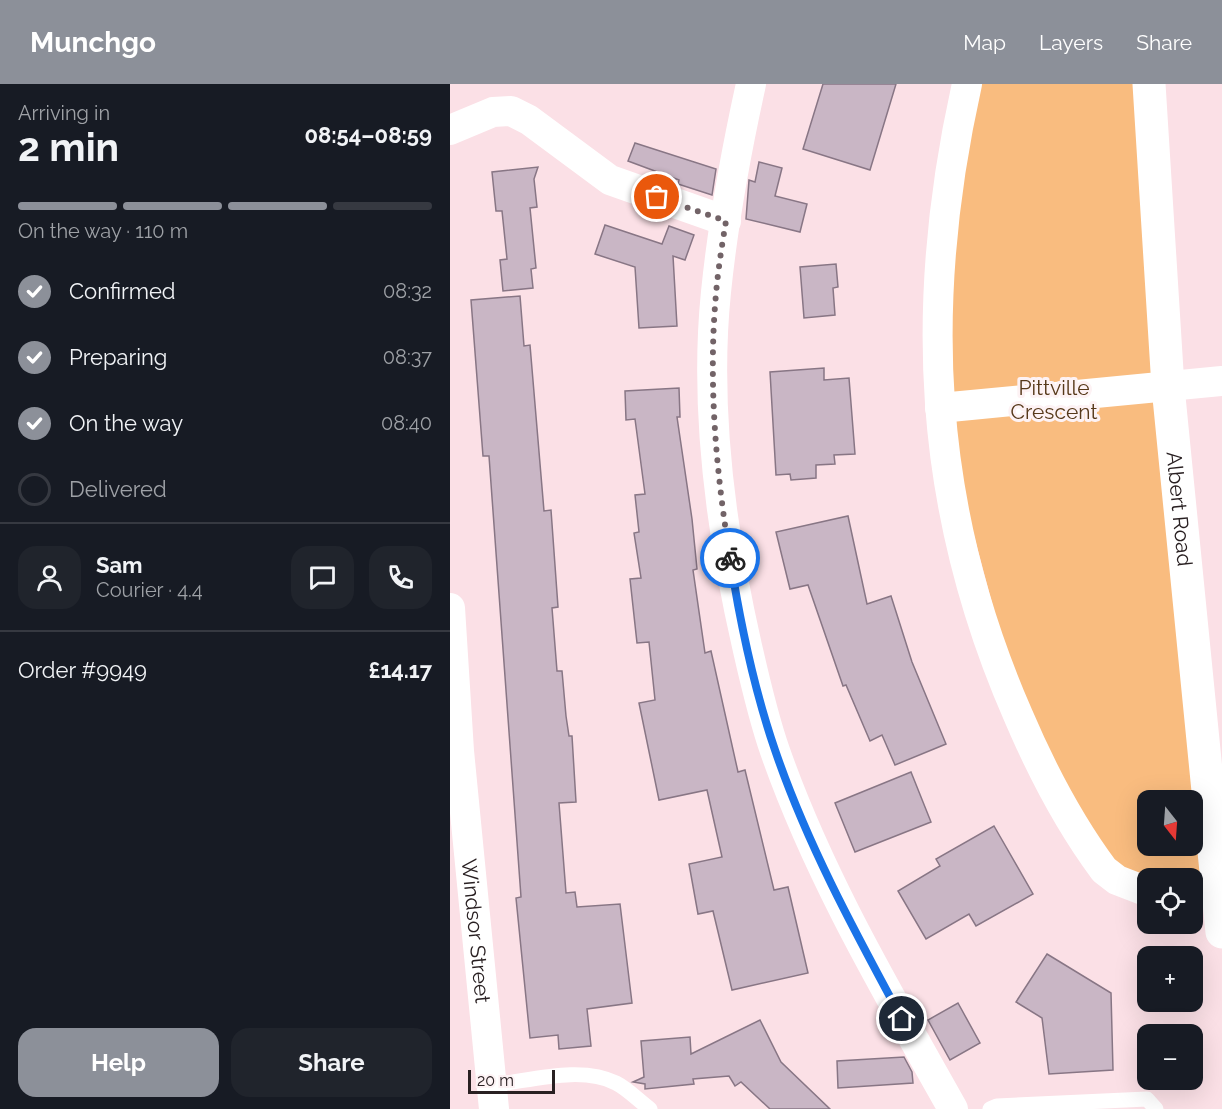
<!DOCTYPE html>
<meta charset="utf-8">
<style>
:root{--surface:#171b24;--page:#20242c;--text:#f1f3f6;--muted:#9ea1a6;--line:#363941;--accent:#8c9099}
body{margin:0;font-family:Raleway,sans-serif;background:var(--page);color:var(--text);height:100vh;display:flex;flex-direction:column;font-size:22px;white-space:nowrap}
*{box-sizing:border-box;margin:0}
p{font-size:20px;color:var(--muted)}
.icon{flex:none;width:33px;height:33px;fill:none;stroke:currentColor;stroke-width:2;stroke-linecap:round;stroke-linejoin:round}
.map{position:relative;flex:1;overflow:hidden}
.panel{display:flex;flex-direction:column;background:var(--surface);width:450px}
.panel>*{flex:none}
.needle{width:39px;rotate:163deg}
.tools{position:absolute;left:687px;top:706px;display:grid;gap:12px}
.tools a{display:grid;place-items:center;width:66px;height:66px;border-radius:12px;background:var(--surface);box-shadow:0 6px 24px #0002;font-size:30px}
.scale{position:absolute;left:18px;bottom:15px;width:87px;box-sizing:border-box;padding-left:6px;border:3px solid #292022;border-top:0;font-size:16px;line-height:21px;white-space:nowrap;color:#292022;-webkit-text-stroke:4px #fdf2f4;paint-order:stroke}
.pin{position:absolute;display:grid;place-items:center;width:51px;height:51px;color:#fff;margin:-26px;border:3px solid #fff;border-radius:50%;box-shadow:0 2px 6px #0007}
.courier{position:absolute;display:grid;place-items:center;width:60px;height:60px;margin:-30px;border:4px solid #1a73e8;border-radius:50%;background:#fff;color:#222;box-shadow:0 2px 8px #0007}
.overview em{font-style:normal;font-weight:700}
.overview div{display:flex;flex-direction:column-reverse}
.overview{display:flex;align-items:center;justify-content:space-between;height:102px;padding:0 18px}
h1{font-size:39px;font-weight:700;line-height:45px}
.bar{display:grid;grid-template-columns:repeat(4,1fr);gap:9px 6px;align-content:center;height:72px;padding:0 18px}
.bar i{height:8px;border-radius:4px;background:var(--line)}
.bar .active{background:var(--accent)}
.bar p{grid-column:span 4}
.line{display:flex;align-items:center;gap:15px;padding:0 18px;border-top:2px solid var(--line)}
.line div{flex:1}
.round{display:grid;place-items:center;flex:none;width:63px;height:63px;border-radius:18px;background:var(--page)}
ol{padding:0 18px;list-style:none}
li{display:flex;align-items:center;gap:18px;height:66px}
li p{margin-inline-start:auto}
li .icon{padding:6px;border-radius:50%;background:var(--accent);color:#fff;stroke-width:4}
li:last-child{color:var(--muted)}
li i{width:33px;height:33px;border:3px solid var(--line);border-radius:50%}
.action{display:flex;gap:12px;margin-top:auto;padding:12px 18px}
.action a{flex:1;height:69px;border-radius:18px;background:var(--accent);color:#fff;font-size:24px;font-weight:700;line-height:69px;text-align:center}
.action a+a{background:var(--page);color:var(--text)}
header{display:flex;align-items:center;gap:36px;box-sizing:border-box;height:84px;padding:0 30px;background:var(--accent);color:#fff}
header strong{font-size:28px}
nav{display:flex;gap:33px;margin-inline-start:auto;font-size:21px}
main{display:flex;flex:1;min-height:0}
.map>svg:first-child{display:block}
</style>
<header>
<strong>Munchgo</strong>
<nav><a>Map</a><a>Layers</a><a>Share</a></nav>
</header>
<main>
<section class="panel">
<div class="overview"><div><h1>2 min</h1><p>Arriving in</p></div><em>08:54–08:59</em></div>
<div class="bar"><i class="active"></i><i class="active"></i><i class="active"></i><i></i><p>On the way · 110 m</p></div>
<ol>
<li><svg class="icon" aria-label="check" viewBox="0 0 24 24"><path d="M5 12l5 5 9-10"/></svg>Confirmed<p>08:32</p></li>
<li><svg class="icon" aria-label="check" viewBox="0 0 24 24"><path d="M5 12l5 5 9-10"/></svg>Preparing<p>08:37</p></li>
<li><svg class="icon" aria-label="check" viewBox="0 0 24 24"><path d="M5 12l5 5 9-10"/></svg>On the way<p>08:40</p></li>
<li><i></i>Delivered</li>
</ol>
<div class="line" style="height:108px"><a class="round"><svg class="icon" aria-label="person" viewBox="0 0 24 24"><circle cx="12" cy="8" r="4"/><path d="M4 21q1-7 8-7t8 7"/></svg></a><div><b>Sam</b><p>Courier · 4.4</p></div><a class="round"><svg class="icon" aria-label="chat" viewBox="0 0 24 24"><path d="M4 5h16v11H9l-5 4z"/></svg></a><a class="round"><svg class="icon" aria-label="phone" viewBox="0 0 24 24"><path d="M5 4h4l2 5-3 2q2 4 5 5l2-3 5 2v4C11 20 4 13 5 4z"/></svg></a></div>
<div class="line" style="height:78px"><div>Order #9949</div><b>£14.17</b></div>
<div class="action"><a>Help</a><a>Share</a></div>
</section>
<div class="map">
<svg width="772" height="1025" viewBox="0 0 772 1025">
<rect width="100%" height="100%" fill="#fbe0e6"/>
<!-- green -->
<path fill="#f9bc7f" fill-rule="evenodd" d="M517,0H699L767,803C739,794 708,789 682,804L578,654L490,324ZM698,717H742V762H698Z"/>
<!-- building -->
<g fill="#c9b6c5" stroke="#887685" stroke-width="1.5">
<polygon points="373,0 446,0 420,86 353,65"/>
<polygon points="185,59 266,85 262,111 228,100 229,96 178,77"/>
<polygon points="309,78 332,84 325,112 357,120 350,148 296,135 299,96 305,98"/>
<polygon points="88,83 84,95 87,123 80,124 86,184 81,185 83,204 53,207 50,176 57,175 52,127 46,127 42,88"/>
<polygon points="155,141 212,160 219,142 244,151 235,176 223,172 227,242 189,244 185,183 145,170"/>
<polygon points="386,180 388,203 383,204 385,231 354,234 350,183"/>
<polygon points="70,212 74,262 80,261 94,427 101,426 108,523 102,524 107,587 112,587 116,632 119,652 122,652 126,718 109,719 116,809 125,808 127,823 170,820 182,919 137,925 141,962 109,965 108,951 80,954 66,814 71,813 39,372 33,372 21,216"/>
<polygon points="374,284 374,296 399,294 405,370 384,371 385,380 366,381 366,394 341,396 340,390 326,391 320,288"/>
<polygon points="229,304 230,333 227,333 242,435 247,485 243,486 255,569 261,567 288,688 295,686 324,806 338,803 358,889 282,906 263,827 248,830 239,780 272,773 257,706 209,716 189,619 205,616 199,558 187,559 180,495 191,494 184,449 189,448 185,411 195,410 185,335 176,336 175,307"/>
<polygon points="398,432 417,520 441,512 462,578 496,660 445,681 432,651 420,657 396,601 393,602 358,501 340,505 326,448"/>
<polygon points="461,688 481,738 405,768 385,719"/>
<polygon points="544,742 583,810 526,842 519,830 476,855 448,807 490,782 486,775"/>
<polygon points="597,870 661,909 663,986 599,990 592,934 566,918"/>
<polygon points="508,919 530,959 500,976 478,936"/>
<polygon points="310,936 331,978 380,1025 320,1025 291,998 285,1002 279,992 243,995 244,1000 195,1005 195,1000 183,998 194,993 191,957 240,953 241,970"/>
<polygon points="454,973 462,988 463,999 388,1004 387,977"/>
</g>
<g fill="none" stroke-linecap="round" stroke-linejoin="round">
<!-- service -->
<g stroke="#fff" stroke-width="15">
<path d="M42,1001C80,997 131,981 166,999C178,1005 189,1017 200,1025"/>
<polyline points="540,1025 547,1022 697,1015 706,1025"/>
</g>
<!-- minor -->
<g stroke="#fff" stroke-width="30">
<path d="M301,0C286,68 273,139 266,208C254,325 271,448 297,562C305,597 313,633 325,667C369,793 438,909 503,1025"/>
<path d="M517,0C468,219 477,423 568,631C591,685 619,739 654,786L667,796L698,808"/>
<polyline points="0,46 43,28 61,27 79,36 160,96 276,137"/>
<polyline points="490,324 772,297"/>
<path id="s1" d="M0,524L9,667L44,1025"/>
<polyline points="742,806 767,803"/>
</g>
<!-- tertiary -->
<path stroke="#fff" stroke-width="33" id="s2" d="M699,0L718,303L772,848"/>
</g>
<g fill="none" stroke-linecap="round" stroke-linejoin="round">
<!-- done -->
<path stroke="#726367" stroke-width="6" stroke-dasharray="0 10.8" d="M207,113L276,137C272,161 268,186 266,210C258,298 266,387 280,474"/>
<!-- route -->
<path stroke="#1a73e8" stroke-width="8" d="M280,474C290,538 304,605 325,666C357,760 405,848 452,935"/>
</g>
<g text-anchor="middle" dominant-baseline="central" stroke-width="6" stroke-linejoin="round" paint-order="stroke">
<!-- park labels -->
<g font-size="21" fill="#57391a" stroke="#fdf2f4">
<text x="604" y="303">Pittville<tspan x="604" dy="24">Crescent</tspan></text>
</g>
<!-- street labels -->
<g font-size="21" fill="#292022" stroke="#fdf2f4">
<text stroke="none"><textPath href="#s2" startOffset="426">Albert Road</textPath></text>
<text stroke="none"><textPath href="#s1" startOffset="324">Windsor Street</textPath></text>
</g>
</g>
</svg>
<div class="tools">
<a><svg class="needle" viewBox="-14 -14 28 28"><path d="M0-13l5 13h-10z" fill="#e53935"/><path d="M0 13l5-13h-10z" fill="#9ea1a6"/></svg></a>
<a><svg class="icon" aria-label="locate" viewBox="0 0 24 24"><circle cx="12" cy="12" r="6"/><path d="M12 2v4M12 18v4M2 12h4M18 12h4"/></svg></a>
<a>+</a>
<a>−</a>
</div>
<div class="scale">20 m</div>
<div class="pin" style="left:207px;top:113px;background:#ea580c"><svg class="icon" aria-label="bag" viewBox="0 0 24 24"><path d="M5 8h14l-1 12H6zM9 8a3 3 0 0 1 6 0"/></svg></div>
<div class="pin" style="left:452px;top:935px;background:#1f2937"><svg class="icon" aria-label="home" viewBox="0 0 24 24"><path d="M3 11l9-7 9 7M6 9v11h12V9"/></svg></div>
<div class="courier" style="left:280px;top:474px"><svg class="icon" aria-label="bike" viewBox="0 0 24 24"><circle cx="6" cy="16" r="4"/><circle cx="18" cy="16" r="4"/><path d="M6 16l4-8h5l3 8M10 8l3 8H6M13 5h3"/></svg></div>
</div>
</main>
